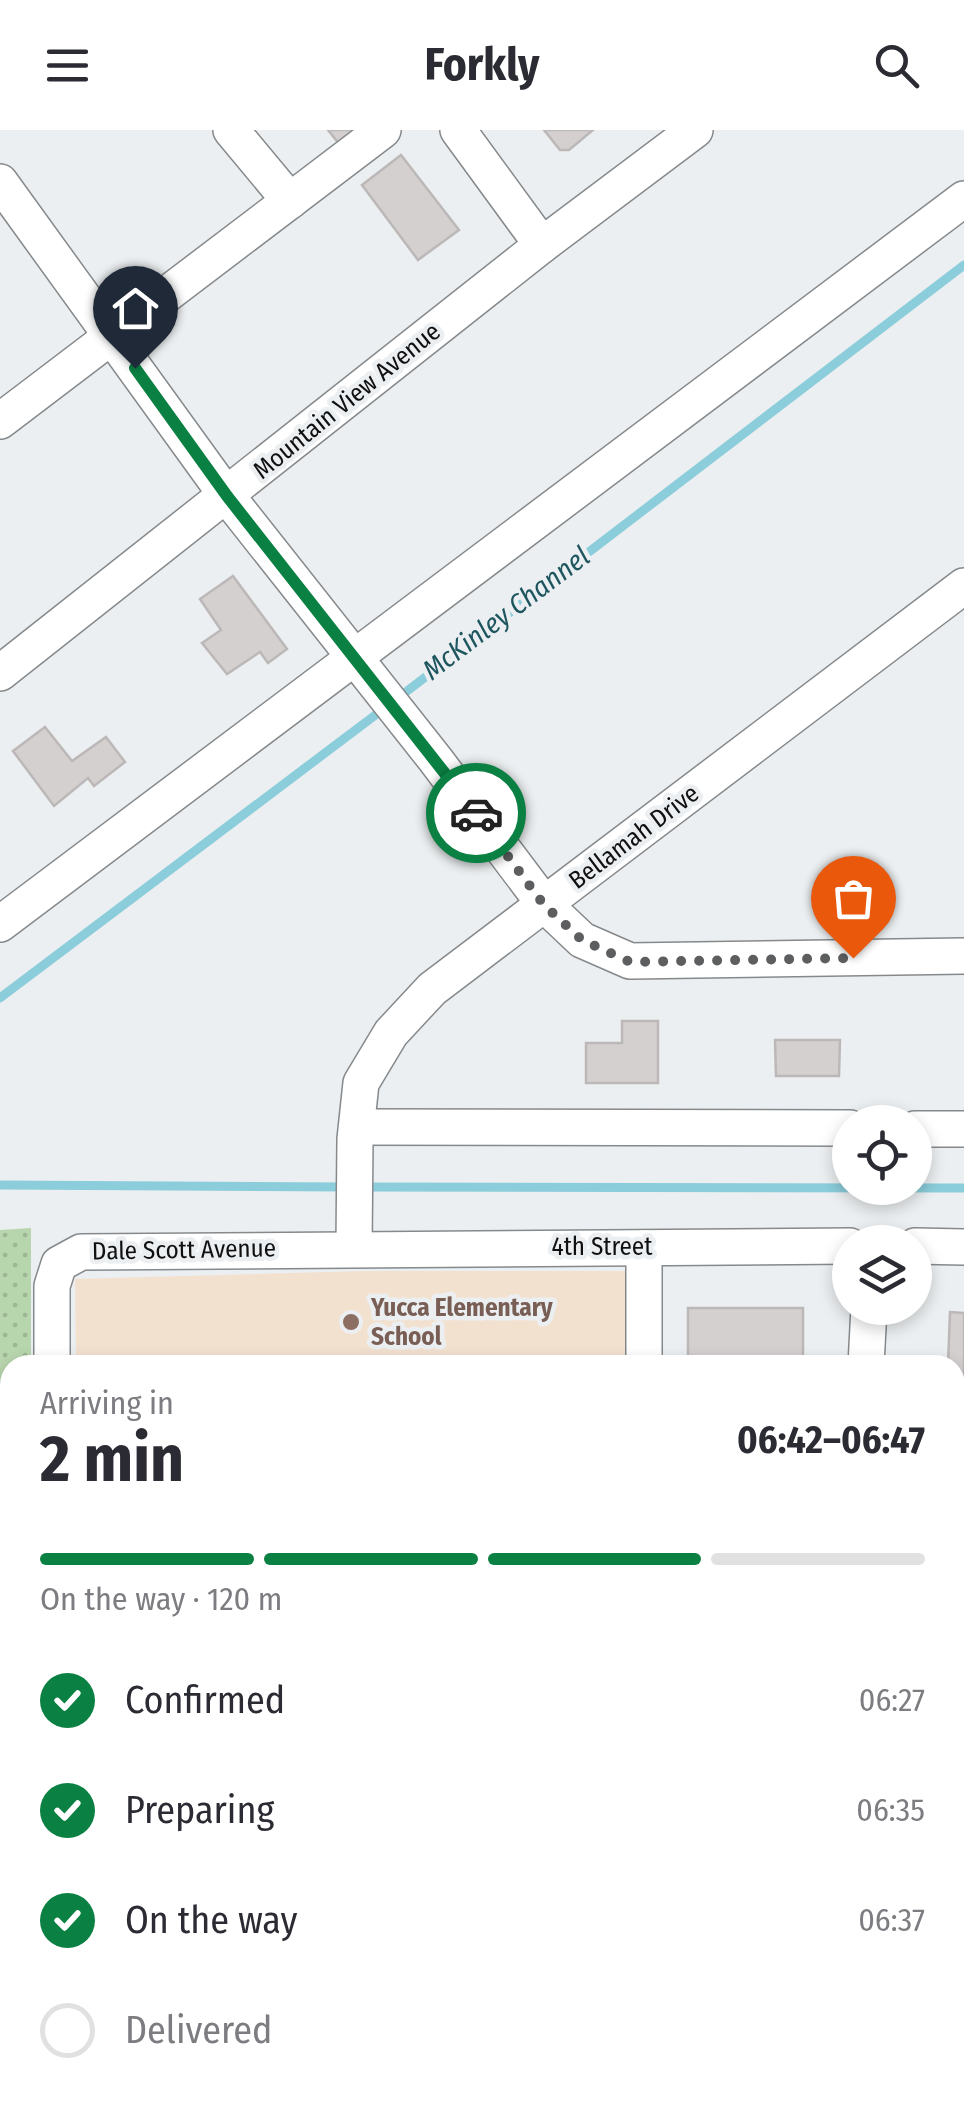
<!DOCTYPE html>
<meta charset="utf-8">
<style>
:root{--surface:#fff;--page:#f2f2f3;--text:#2b2b33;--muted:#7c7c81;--line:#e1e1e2;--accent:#0b8043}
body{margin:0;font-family:"Fira Sans Condensed",sans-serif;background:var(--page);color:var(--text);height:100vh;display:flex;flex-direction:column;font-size:38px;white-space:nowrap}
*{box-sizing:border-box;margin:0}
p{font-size:32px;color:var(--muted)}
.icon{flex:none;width:55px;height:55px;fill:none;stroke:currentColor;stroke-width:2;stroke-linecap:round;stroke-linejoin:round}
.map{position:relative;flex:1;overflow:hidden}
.side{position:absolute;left:0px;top:1225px;width:965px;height:750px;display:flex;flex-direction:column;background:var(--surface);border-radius:30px 30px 0 0;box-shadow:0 5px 15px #0003}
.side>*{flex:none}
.buttons{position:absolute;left:832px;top:975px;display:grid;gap:20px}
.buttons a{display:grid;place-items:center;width:100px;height:100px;border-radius:50%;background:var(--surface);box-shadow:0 5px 15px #0003;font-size:50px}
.pin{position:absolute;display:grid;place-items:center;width:85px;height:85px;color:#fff;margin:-102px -42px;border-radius:50% 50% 50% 0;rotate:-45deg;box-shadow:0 0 10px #0007}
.pin .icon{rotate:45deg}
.courier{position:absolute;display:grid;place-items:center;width:100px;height:100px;margin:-50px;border:8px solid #0b8043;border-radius:50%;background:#fff;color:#222;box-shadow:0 2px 12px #0007}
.summary em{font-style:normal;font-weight:700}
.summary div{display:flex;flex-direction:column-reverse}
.summary{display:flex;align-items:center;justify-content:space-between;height:170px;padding:0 40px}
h1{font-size:65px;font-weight:700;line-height:75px}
.bar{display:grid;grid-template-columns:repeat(4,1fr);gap:15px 10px;align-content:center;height:120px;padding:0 40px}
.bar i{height:12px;border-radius:8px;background:var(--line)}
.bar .on{background:var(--accent)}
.bar p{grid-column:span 4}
ol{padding:0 40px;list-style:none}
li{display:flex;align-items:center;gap:30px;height:110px}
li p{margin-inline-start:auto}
li .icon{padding:10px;border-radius:50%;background:var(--accent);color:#fff;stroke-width:4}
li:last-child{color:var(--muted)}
li i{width:55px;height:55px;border:5px solid var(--line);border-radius:50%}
header{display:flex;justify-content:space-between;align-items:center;height:130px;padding:0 40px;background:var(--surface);font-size:45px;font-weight:700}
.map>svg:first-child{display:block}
</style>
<header><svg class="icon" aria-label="menu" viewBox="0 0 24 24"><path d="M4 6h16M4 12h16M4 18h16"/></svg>Forkly<svg class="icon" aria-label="search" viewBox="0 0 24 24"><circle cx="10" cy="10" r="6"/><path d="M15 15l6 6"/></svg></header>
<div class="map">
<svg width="964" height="1975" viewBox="0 0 964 1975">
<defs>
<pattern id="park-dots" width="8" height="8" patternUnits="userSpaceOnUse" patternTransform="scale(2.5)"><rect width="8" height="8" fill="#b8d6ae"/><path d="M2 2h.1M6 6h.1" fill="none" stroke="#9db795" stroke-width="1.8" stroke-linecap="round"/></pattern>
</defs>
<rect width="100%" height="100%" fill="#eceff1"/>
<!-- education -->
<g fill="#f3e1d0">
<polygon points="365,1141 627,1141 627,1235 76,1235 75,1149"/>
<polygon points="77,1965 630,1965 631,1975 77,1975"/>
</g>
<!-- park -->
<polygon fill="url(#park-dots)" points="31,1098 31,1235 10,1235 10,1965 31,1965 31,1975 0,1975 0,1100"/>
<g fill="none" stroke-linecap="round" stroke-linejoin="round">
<!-- stream -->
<g stroke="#8bcdda" stroke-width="9">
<polyline points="398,568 964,135"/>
<polyline points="0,868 386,577"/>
<polyline points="0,1055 346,1057"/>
<polyline points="362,1057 964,1058"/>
</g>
</g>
<!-- building -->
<g fill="#d3d0cf" stroke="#bcb8b8" stroke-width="2.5">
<polygon points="328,0 361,0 340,15"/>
<polygon points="544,0 593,0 569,20 560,20"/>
<polygon points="401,25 459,100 418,130 362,55"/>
<polygon points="233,446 287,519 268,533 260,522 227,544 202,513 221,500 200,469"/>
<polygon points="45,597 72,631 106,607 125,632 94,656 88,648 54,676 13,621"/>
<polygon points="622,891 658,891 658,953 586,953 586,913 622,913"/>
<polygon points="775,910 840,910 839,946 776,946"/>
<rect x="688" y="1178" width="115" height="57"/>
<polygon points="950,1182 964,1183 964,1264 955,1263 955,1235 948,1235"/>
<rect x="955" y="1301" width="9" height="82"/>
<polygon points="955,1516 964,1517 964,1568 955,1567"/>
<polygon points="955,1681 964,1681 964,1727 955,1726"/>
<polygon points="955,1756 959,1756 959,1768 964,1768 964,1816 955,1816"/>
</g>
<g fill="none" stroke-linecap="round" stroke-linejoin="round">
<defs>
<g id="minor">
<polyline points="231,0 290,71"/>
<polyline points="458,0 542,115"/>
<polyline points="0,52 227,366 435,629 545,775 582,810 630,831 964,826"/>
<polyline points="0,291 383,0"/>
<polyline points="0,543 542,115 695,0"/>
<polyline points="0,794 964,69"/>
<polyline points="357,997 850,998"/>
<polyline points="915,999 964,999"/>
<polyline points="915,1116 964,1117"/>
<polyline points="354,1117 355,1009 361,953 391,903 432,859 964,456"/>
<polyline points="644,1118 644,1235"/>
<polyline points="52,1235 52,1156 59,1134 81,1122 850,1116"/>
<polyline points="866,1235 869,1178"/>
<polyline points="955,1894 964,1891"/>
<polyline points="56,1965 56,1975"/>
<polyline points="646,1965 646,1975"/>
<polyline points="828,1965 828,1975"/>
</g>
</defs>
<!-- minor casing -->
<use href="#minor" stroke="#86898b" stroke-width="38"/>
<!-- minor -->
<use href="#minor" stroke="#fff" stroke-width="35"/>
</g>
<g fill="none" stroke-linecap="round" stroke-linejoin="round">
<!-- done -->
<polyline stroke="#5d5e5f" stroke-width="10" stroke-dasharray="0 18" points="476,683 544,775 582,810 630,832 853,828"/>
<!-- route -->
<polyline stroke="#0b8043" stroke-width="12" points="135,238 227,366 476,683"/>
</g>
<!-- markers -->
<circle fill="#8d6e63" stroke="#eceff1" stroke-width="4" cx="351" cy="1192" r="10"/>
<g text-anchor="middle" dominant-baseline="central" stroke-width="9" stroke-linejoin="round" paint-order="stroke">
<!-- street labels -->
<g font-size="25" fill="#101011" stroke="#eceff1">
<text transform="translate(347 271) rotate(-39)">Mountain View Avenue</text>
<text transform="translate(634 707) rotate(-37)">Bellamah Drive</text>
<text x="602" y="1117">4th Street</text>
<text transform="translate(184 1120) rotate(-1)">Dale Scott Avenue</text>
</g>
<!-- education labels -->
<g font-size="25" font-weight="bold" fill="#785e54" stroke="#eceff1" text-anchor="start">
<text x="371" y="1178">Yucca Elementary<tspan x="371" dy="29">School</tspan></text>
</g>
<!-- water labels -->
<g font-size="28" font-style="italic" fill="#1e5660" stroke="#eceff1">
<text transform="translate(506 483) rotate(-37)">McKinley Channel</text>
</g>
</g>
</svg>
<div class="buttons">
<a><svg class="icon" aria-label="locate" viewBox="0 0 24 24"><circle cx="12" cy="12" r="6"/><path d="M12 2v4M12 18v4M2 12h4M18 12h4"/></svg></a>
<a><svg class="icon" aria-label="layers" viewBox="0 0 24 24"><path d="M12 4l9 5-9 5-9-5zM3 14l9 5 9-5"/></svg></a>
</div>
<div class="pin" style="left:853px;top:828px;background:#ea580c"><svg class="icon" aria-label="bag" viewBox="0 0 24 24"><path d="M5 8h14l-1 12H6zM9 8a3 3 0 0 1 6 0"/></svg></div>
<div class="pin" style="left:135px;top:238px;background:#1f2937"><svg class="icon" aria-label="home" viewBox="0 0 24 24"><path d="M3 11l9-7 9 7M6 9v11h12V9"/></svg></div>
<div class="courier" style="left:476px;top:683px"><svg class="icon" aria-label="car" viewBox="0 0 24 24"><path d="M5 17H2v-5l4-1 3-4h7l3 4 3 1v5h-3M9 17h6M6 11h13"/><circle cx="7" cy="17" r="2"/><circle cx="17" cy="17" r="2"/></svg></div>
<section class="side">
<div class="summary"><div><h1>2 min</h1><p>Arriving in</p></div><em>06:42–06:47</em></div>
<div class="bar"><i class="on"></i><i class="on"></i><i class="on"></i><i></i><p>On the way · 120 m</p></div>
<ol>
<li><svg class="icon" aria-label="check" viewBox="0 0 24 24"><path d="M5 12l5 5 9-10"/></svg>Confirmed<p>06:27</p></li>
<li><svg class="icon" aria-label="check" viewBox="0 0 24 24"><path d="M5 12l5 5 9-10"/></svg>Preparing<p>06:35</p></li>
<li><svg class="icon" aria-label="check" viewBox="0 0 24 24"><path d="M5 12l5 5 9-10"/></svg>On the way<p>06:37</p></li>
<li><i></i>Delivered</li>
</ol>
</section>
</div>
